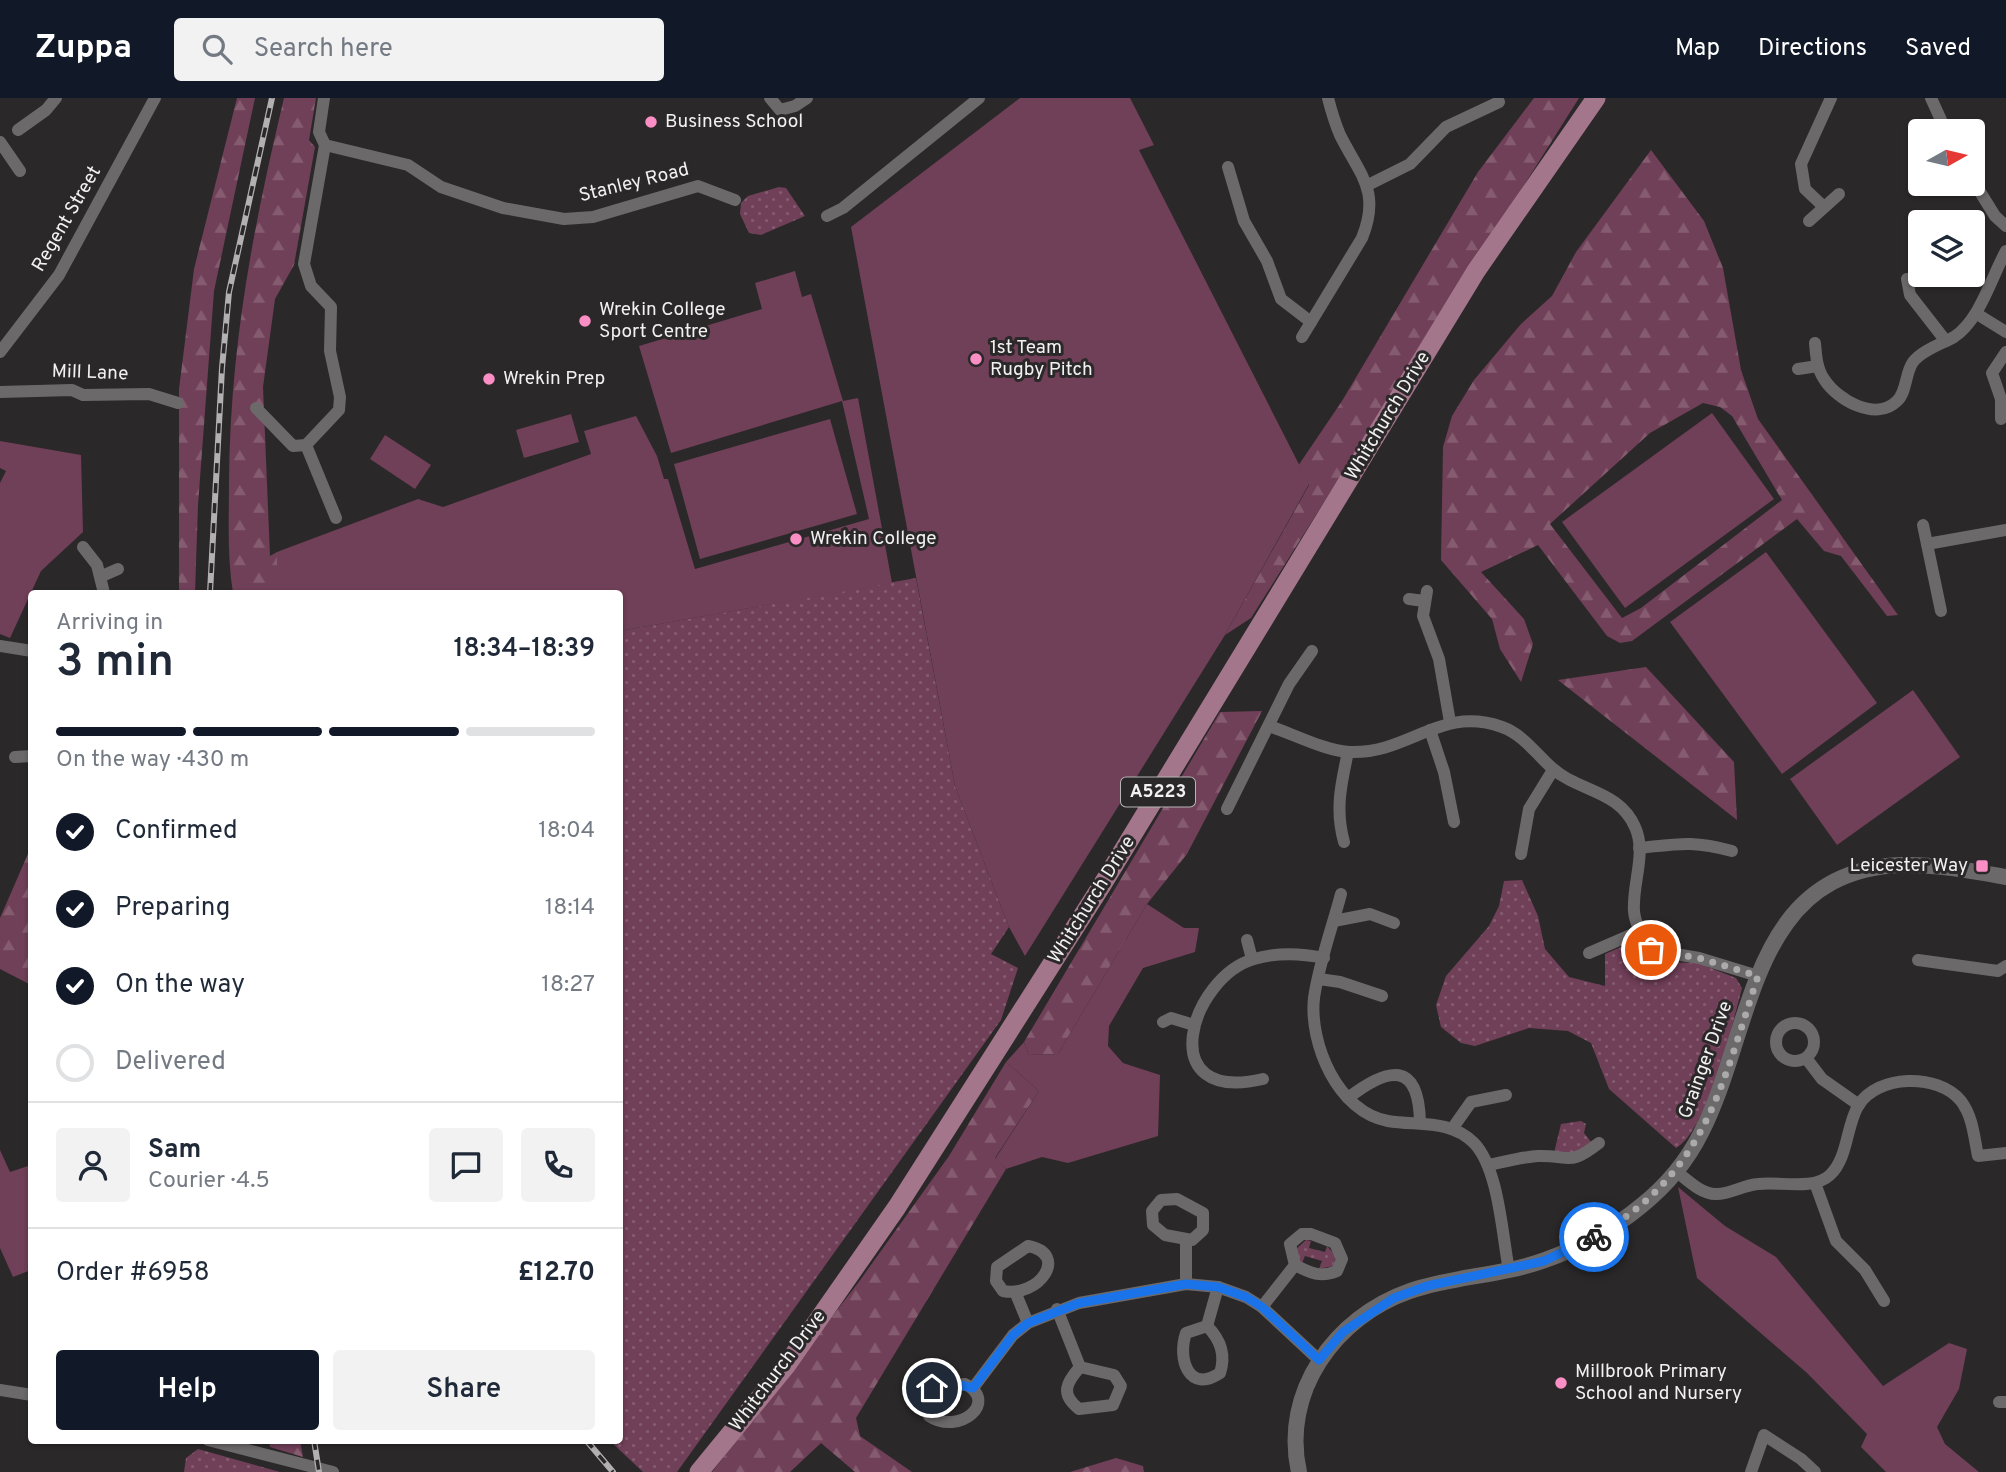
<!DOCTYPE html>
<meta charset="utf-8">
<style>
:root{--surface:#fff;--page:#f2f2f3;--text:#1f2937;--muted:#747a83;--line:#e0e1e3;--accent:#111827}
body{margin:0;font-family:Overpass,sans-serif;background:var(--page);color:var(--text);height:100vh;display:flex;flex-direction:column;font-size:26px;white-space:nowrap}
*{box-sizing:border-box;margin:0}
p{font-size:23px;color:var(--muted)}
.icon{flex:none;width:38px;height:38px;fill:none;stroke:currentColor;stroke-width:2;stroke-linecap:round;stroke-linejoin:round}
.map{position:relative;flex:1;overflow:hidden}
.details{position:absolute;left:28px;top:492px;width:595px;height:854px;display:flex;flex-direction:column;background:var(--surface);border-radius:7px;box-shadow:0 2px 5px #0004}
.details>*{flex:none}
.needle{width:46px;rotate:82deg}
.controls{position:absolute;left:1908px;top:21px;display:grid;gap:14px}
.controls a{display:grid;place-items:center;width:77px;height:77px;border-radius:7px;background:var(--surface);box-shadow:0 2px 5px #0004;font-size:35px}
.pin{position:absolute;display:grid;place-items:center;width:60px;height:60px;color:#fff;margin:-30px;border:4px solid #fff;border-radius:50%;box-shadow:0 2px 7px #0007}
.courier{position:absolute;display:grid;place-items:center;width:70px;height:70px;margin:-35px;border:5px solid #1a73e8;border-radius:50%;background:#fff;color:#222;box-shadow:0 2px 9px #0007}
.summary em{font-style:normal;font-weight:600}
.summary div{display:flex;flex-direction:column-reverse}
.summary{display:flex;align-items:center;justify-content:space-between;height:119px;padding:0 28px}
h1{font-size:46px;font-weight:600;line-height:52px}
.bar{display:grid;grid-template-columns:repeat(4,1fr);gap:10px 7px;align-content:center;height:84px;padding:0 28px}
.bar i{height:9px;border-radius:5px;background:var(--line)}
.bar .selected{background:var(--accent)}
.bar p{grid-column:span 4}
.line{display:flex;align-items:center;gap:18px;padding:0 28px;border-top:2px solid var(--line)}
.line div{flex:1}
.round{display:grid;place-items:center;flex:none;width:74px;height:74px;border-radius:7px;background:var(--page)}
ol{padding:0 28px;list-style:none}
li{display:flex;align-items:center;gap:21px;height:77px}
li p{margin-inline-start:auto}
li .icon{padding:7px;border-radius:50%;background:var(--accent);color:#fff;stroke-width:4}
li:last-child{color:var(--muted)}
li i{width:38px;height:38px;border:4px solid var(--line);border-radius:50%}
.cta{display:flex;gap:14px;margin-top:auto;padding:14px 28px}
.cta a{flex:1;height:80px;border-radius:7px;background:var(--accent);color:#fff;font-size:28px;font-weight:600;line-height:80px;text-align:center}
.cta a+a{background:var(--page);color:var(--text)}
header{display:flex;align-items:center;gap:42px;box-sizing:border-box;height:98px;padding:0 35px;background:var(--accent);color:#fff}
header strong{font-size:33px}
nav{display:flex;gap:38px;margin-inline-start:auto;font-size:24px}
.search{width:490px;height:63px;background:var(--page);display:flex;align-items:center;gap:18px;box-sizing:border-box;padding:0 24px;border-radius:7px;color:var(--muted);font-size:26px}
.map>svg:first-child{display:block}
</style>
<header>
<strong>Zuppa</strong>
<div class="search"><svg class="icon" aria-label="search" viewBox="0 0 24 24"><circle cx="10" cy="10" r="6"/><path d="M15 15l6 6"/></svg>Search here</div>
<nav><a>Map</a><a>Directions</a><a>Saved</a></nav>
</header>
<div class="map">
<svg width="2006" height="1374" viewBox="0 0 2006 1374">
<defs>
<pattern id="grass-dots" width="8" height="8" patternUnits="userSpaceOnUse" patternTransform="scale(1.75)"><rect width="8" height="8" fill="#703f58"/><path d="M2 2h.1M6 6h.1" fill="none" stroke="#855b70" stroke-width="1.8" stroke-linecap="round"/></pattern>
<pattern id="forest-firs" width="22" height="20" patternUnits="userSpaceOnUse" patternTransform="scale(1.75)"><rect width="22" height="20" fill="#703f58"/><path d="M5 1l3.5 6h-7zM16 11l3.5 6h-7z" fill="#855b70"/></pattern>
</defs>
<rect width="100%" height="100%" fill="#2b2829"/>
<!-- grass -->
<g fill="url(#grass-dots)">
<polygon points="779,89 786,90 805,118 761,137 749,135 740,116 741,105 748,98"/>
<polygon points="916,480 955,688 1009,829 991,856 1018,870 1001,922 677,1374 643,1374 609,1342 620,1342 620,533"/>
<path d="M1522,782L1538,818L1545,851L1569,879L1605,888V856L1635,843L1643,856L1657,864L1698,865L1736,880L1742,890C1733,925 1706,1035 1676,1050L1609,991L1591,945L1568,933L1529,930L1475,948L1461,945L1441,929L1436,907L1446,878L1489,828L1499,808L1504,783Z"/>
<polygon points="1581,1023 1586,1026 1584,1035 1592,1045 1580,1055 1554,1055 1561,1026"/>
<polygon points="1306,1142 1311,1143 1309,1150 1325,1154 1327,1148 1336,1158 1333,1168 1319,1171 1322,1163 1305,1158 1302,1165 1298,1163 1295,1152"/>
<polygon points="198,1351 280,1374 184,1374 186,1360"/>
</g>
<!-- forest -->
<g fill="url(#forest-firs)" fill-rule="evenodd">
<polygon points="237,0 255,0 214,193 198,407 195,495 179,495 179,291 194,171"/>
<path d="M284,0H316L309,42L315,49L294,167L275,201L263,289L270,458L277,454V495H233C227,458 229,421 229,384C230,249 253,130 284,0Z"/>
<polygon points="1534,0 1579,0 1251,520 1225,537 1309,387 1298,368 1342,303 1478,74"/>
<path d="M1651,52L1704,123L1723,170L1741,272L1758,321L1898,517L1887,518L1841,458L1824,453L1797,421L1632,543L1620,545L1607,538L1538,447L1481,474L1524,521L1533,546L1521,584L1500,551L1492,521L1441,462L1443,349L1452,318L1474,282L1521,226L1552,198L1576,154ZM1703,305L1720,309L1732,318L1782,402L1641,510L1622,520L1550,426L1650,335Z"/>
<polygon points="1646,569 1734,664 1737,722 1558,582"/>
<polygon points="1262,613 1187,756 1147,806 1058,956 1029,957 1024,944 1220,614"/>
<polygon points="31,749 31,887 0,871 0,820"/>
<polygon points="1006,964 1039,993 995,1060 1006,1071 856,1320 860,1338 912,1374 855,1374 821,1345 790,1374 712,1374 858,1185 949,1058"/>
<polygon points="269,1342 300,1342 303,1359 270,1349"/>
<polygon points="1116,1360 1143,1368 1144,1374 1070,1374"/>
</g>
<!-- park -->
<g fill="#703f58">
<polygon points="1020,0 1130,0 1154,47 1139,52 1309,386 1225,537 1025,858 1009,829 955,688 851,129"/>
<polygon points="795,173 802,199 811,196 843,303 858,300 892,485 620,533 620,495 277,495 277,454 418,401 443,409 591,356 584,333 636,318 657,358 664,381 668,381 695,471 869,421 842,303 671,355 639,248 762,211 755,185"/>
<polygon points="1712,315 1774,401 1625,510 1562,424"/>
<polygon points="571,316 579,344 524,360 516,332"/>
<polygon points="830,321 857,416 700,461 674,366"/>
<polygon points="385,337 431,367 415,391 370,361"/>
<polygon points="0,343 81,357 83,434 41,473 10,540 0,536 0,385 6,373 0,370"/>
<polygon points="1766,454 1877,605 1782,676 1670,524"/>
<polygon points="1913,592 1960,659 1837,747 1790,681"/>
<polygon points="1147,806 1184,830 1199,830 1195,854 1143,870 1109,928 1108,948 1123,965 1160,977 1158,1038 1068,1065 1042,1059 1006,1071 995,1061 1039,993 1006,964 1024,944 1029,957 1058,956"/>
<polygon points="0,1052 10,1074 31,1067 31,1172 13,1179 0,1150"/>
<polygon points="1678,1089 1725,1128 1776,1159 1883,1288 1949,1245 1967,1251 1959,1291 1937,1329 1945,1346 1979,1374 1886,1374 1861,1349 1867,1336 1807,1275 1697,1180"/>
</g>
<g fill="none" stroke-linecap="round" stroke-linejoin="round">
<!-- minor -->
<g stroke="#6c696a" stroke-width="12">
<polyline points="324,0 319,34 325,47 408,67 441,89 503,110 564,121 593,119 698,88 735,102"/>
<polyline points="770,0 780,12 795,8 807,0"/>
<polyline points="1931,0 1946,33"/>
<polyline points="18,32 46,12 56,0"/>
<polyline points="0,44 20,73"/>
<polyline points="1228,69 1244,123 1267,163 1281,201 1311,224"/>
<polyline points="1972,81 1995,118 2006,128"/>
<polyline points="1368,87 1410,66 1446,29 1499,4"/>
<polyline points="1824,109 1805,91 1801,66 1831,0"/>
<polyline points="827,118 843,110 979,0"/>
<polyline points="1809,123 1839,96"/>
<polyline points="1907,181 1910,197 1945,242"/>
<polyline points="1977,216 2006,234"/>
<path d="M1302,239L1362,140C1381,93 1360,77 1340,37C1335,25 1331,12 1328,0"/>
<path d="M1815,245C1816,258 1817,271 1824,281C1837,302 1876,324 1897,303C1907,294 1905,275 1913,264C1922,252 1942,246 1954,239C1980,222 1991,180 2006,153"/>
<polyline points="0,254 59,177 155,0"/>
<polyline points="1798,271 1818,268"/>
<polyline points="0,294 72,292 83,297 149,296 178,305"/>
<polyline points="256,310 293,348 306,347 339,312 340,299 330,253 331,209 311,188 304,166 325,47"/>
<polyline points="2001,321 2001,301 1992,275 2006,254"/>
<polyline points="306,347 336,420"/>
<polyline points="1923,427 1941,513"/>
<polyline points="1927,446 2006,432"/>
<polyline points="83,449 97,467 104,495"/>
<polyline points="102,478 118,471"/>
<polyline points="1427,493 1423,518 1439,561 1450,624"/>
<polyline points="1409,501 1424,503"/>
<polyline points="0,548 32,553"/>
<path d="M1269,628C1291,635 1328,654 1350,654C1410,656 1440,607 1502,629C1530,639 1542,668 1568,681C1594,695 1622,699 1635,729C1647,755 1632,786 1634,813C1635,827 1644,840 1651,852L1699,860L1758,878"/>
<polyline points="1430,632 1444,674 1454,724"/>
<polyline points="15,659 32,658"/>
<polyline points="1227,711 1289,586 1312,553"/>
<path d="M1344,744C1335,712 1341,686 1348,654"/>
<path d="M1639,750C1678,746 1692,742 1732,753"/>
<polyline points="1521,756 1529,711 1553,672"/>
<path d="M1341,796C1332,830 1319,865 1314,900C1309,946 1338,1014 1388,1023C1418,1028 1450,1021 1474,1045C1499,1071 1502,1137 1509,1172"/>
<polyline points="1334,823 1370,816 1394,825"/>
<polyline points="1247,842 1252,861"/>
<polyline points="1589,855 1640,833"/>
<polyline points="1918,862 1998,873 2006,868"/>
<polyline points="1319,881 1340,884 1382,898"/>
<polyline points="1163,924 1171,920 1194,927"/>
<circle cx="1795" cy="944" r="19"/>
<polyline points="1806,960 1822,981 1859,1007"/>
<path d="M1263,981C1151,1007 1191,879 1254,861C1278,854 1300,855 1324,860"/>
<path d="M1348,1000C1388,969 1419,962 1420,1025"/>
<polyline points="1452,1031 1471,1004 1506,997"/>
<path d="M1488,1067C1504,1064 1522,1059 1538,1058C1571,1057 1568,1069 1599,1045"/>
<path d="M1676,1073C1686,1081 1702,1097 1717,1096C1730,1096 1744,1087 1758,1086C1779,1083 1813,1093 1830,1077C1848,1060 1846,1029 1858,1008C1877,976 1938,975 1961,1003C1973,1019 1974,1039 1978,1058L2006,1055"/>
<polyline points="1815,1085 1836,1143 1865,1172 1884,1203"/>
<polygon points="1177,1101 1203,1115 1203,1132 1192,1142 1165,1137 1153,1127 1152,1113 1161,1102"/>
<path d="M1302,1136H1311L1335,1145L1342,1161L1337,1173C1321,1180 1310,1175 1295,1167L1290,1146Z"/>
<path d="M1028,1148C1070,1156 1039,1200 1003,1193L996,1183L997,1169Z"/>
<polyline points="1186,1186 1186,1143"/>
<polyline points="1016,1196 1028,1225"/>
<polyline points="1262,1209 1295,1167"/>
<polyline points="1057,1211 1080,1269"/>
<path d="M1207,1228C1220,1241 1226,1257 1220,1275C1189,1296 1177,1261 1186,1235Z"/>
<polyline points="1207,1228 1218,1189"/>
<path d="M1080,1269L1114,1277L1121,1288L1113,1307L1079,1311C1060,1296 1066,1285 1080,1269Z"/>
<path d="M965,1286C1000,1304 959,1338 929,1318C923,1307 924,1300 932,1291Z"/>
<polyline points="973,1290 1013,1237 1028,1225 1079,1205 1186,1186 1218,1189 1246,1199 1262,1209 1319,1262"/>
<polyline points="0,1292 32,1297"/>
<polyline points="1999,1304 2006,1304"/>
<polyline points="208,1342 333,1374"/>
<polyline points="1751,1374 1764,1337 1801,1361 1815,1374"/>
</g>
<!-- tertiary -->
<path stroke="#6c696a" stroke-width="16" d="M1299,1374C1281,1294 1335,1219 1410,1193C1454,1178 1501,1178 1545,1162C1579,1150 1613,1131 1641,1108C1666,1088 1687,1063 1701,1035C1754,932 1749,773 1901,767C1936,766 1972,773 2006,779"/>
<!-- primary -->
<polyline stroke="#a4768c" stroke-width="19" points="699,1374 786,1268 897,1109 1102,787 1476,173 1596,0"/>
<defs>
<g id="rail">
<polyline points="210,495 222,270 229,194 272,0"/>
<polyline points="314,1342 319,1374"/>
<polyline points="586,1342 613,1374"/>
</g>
</defs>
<!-- rail casing -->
<use href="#rail" stroke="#b2b0b1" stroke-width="6"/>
<!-- rail -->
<use href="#rail" stroke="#2b2829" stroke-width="3.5" stroke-dasharray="10" stroke-linecap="butt"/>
</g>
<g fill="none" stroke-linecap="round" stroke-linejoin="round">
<!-- done -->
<path stroke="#acabab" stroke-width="7" stroke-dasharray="0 12.6" d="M1594,1139C1705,1077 1721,990 1758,878L1699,860L1651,852"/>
<!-- route -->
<polyline stroke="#1a73e8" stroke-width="9" points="932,1290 956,1286 973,1290 1013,1237 1028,1225 1079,1205 1186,1186 1218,1189 1246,1199 1262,1209 1319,1262 1343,1234 1394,1200 1427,1188 1544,1163 1594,1139"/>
</g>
<!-- markers -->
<g fill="#fb8fc5" stroke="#2b2829" stroke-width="2.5">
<circle cx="651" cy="24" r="7"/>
<circle cx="585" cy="223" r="7"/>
<circle cx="976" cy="261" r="7"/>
<circle cx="489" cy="281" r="7"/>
<circle cx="796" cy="441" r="7"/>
<rect x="1975" y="761" width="14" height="14" rx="3.5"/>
<circle cx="1561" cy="1285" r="7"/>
</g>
<g text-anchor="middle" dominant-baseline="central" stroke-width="6" stroke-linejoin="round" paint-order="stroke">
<!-- shield labels -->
<rect fill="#2b2829" stroke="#b6b5b5" stroke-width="2" x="1121" y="679.5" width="74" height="29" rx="5"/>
<g font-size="18" font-weight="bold" fill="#f2f1f1">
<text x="1158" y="694">A5223</text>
</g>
<!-- poi labels -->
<g font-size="19" fill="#f2f1f1" stroke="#2b2829" text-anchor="start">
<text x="665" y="24">Business School</text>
<text x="599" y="212">Wrekin College<tspan x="599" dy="22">Sport Centre</tspan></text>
<text x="990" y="250">1st Team<tspan x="990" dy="22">Rugby Pitch</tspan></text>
<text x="503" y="281">Wrekin Prep</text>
<text x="810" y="441">Wrekin College</text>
<text x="1968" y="768" text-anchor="end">Leicester Way</text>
<text x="1575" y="1274">Millbrook Primary<tspan x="1575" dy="22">School and Nursery</tspan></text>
</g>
<!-- street labels -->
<g font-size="19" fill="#f2f1f1" stroke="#2b2829">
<text transform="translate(634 85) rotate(-14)">Stanley Road</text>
<text transform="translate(67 121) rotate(-60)">Regent Street</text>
<text transform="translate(90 275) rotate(2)">Mill Lane</text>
<text transform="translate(1388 318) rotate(-59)">Whitchurch Drive</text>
<text transform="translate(1092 802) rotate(-58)">Whitchurch Drive</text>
<text transform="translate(1706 962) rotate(-70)">Grainger Drive</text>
<text transform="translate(778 1273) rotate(-53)">Whitchurch Drive</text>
</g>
</g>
</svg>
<div class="controls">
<a><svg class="needle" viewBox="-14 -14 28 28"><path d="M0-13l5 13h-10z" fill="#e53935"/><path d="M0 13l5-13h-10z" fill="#747a83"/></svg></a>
<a><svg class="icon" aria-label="layers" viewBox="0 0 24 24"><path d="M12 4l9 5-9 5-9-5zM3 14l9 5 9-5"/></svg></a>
</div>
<div class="pin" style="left:1651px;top:852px;background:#ea580c"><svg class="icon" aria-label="bag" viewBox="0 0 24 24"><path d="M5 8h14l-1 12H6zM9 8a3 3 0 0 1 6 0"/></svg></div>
<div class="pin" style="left:932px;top:1290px;background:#1f2937"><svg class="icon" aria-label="home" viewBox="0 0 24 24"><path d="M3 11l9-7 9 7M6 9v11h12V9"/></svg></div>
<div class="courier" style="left:1594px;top:1139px"><svg class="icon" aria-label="bike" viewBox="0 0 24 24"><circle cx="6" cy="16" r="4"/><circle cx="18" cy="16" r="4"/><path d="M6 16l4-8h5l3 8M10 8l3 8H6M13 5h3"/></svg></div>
<section class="details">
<div class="summary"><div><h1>3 min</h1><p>Arriving in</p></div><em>18:34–18:39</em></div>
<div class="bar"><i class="selected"></i><i class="selected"></i><i class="selected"></i><i></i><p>On the way · 430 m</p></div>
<ol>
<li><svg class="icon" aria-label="check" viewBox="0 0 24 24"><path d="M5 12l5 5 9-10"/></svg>Confirmed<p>18:04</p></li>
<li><svg class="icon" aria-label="check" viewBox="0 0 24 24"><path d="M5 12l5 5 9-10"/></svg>Preparing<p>18:14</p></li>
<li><svg class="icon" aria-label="check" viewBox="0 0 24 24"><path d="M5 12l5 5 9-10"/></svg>On the way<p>18:27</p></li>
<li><i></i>Delivered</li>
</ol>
<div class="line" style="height:126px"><a class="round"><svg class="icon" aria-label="person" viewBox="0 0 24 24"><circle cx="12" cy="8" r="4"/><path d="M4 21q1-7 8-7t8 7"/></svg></a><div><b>Sam</b><p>Courier · 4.5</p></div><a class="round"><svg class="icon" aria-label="chat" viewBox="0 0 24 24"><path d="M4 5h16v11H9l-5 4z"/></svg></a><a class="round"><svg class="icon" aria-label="phone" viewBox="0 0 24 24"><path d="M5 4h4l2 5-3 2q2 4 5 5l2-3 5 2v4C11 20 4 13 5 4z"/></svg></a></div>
<div class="line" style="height:91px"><div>Order #6958</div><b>£12.70</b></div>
<div class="cta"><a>Help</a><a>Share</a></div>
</section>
</div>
